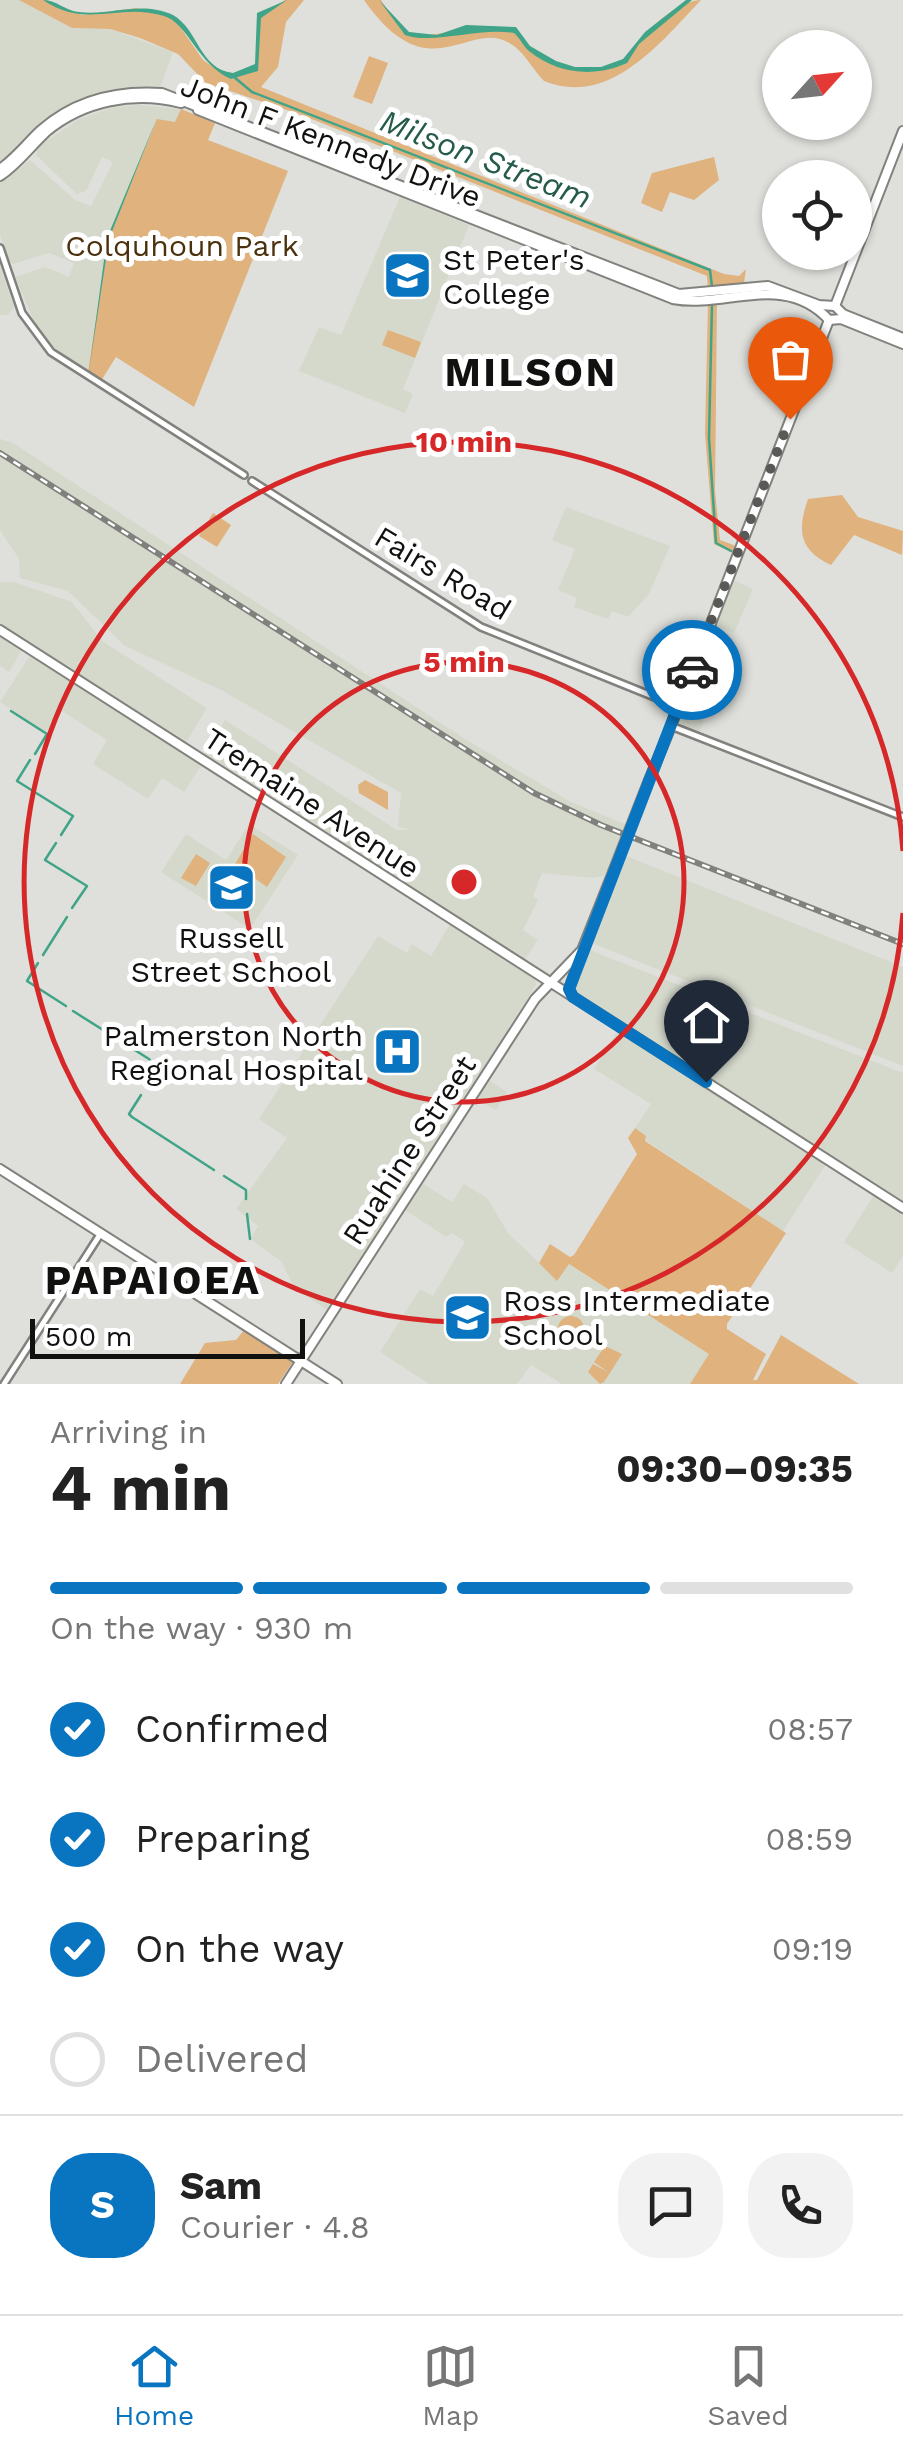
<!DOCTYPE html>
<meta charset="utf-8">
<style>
:root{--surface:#fff;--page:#f2f2f2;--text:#222;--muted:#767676;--line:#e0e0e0;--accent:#0975c0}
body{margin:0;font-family:"Work Sans",sans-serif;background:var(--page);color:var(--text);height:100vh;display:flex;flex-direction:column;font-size:38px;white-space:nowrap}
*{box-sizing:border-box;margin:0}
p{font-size:32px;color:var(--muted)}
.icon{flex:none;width:55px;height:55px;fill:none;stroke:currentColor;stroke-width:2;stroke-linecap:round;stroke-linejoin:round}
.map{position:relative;height:1384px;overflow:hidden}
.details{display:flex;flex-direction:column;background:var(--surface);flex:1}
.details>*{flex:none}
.needle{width:65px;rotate:63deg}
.buttons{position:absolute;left:762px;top:30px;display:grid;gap:20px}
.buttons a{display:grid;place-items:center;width:110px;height:110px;border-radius:50%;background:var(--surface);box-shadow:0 2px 8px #0004;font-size:50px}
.scale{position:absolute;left:30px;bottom:25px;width:275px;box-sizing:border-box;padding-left:10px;border:5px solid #111210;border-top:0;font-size:28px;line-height:35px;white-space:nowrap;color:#111210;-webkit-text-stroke:8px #fff;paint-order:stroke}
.pin{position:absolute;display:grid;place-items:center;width:85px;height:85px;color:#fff;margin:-102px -42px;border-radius:50% 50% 50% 0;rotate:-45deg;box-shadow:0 0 10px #0007}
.pin .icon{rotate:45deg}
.courier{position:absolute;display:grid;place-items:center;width:100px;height:100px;margin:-50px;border:8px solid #0975c0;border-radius:50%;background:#fff;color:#222;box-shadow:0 2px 12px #0007}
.headline em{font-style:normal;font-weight:700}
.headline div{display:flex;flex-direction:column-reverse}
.headline{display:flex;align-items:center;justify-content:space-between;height:170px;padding:0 50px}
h1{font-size:65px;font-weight:700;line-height:75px}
.bar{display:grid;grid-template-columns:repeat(4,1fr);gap:15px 10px;align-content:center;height:120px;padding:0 50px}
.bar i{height:12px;border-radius:8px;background:var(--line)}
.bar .selected{background:var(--accent)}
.bar p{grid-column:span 4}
.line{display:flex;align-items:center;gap:25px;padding:0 50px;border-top:2px solid var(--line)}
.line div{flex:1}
.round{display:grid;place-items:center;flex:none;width:105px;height:105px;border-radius:40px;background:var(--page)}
ol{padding:0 50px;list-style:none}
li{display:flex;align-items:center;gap:30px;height:110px}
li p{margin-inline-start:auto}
li .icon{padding:10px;border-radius:50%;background:var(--accent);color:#fff;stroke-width:4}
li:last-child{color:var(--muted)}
li i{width:55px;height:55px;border:5px solid var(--line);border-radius:50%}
.tab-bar{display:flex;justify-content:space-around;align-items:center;height:140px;border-top:2px solid var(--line);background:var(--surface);font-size:28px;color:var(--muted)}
.tab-bar a{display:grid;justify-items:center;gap:5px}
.tab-bar .selected{color:var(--accent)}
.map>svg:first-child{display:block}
</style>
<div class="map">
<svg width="903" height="1384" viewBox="0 0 903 1384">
<rect width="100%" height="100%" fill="#dfe0db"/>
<!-- built -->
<g fill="#d5d9cc">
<polygon points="0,0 19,0 72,28 110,29 173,52 159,91 58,113 0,164"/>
<polygon points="140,105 181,109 88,373 41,337 15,277 45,267 69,277 74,263 49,253 13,264 8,260 0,235 0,183 30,160 75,200 91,206 113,162 102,157 86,191 77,194 36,155 39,146 79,119 114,107"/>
<polygon points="400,197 469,225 403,389 413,394 405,413 299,371 319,327 341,335"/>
<polygon points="0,266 14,307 8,315 0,315"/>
<polygon points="0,439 13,443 465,739 571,802 627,825 610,866 603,876 593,878 542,873 533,896 538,900 523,930 538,940 524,961 203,755 225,720 397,830 411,830 398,827 401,793 223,691 125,646 68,591 20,578 19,559 0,530"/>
<polygon points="566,507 670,546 649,594 628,617 612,611 608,619 574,607 577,598 558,590 575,549 552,540"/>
<polygon points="733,580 753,589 734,633 715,626"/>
<polygon points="0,582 14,582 72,602 102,641 207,708 185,744 0,625"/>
<polygon points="0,635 22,650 9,672 0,666"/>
<polygon points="31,654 202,764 184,792 162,778 148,799 93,764 107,740 62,711 47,733 0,702"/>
<polygon points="698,666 726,666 722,681 728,683 718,711 708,708 699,733 676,722"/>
<polygon points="249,824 298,855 250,929 161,872 186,834 226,860"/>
<polygon points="624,855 903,967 903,1066 589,942"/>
<polygon points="450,924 535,979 536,985 329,1311 295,1289 281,1261 250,1239 258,1226 236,1209 287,1138 259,1119 378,936 407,953 412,944 431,956"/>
<polygon points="587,949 903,1073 903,1204 572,991"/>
<polygon points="618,1030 826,1164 783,1231 645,1140 646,1136 635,1128 651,1104 594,1069"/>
<polygon points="487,1079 507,1092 496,1110 475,1098"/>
<polygon points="422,1183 452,1202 464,1184 487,1198 508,1233 557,1280 568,1264 710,1354 690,1384 562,1384 531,1365 517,1384 429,1384 380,1352 420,1289 433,1296 465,1242 452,1233 446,1237 405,1210"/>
<polygon points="874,1195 903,1214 903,1256 892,1273 844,1242"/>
</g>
<!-- green -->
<g fill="#dfb27e">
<polygon points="19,0 47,0 82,15 136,8 174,18 203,60 231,79 257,70 257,18 285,0 304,0 286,22 278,67 261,87 724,274 739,276 746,269 744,283 708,289 707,276 299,114 206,83 178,54 140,38 110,29 72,28"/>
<path d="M364,0H381L402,31L413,37L487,27L515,30C538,61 578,83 617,65C629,60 635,45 643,36C656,22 682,0 701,0C662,41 610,108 544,81C534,71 526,55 514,46C470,13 432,97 364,0Z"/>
<polygon points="369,56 388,63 372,104 353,97"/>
<polygon points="181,109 215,123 208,140 288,171 194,407 116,357 101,381 88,373 108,238 157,119 175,122"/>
<polygon points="714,157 719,180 694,200 670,192 662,212 641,203 652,173"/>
<polygon points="717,301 715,491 720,540 736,546 733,553 714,544 705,434 708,302"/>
<polygon points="388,330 421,342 415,358 382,345"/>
<path d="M842,495L858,517L903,531L902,555L854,535L831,565C799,550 797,530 808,499Z"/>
<polygon points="213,513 231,525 217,547 199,536"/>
<polygon points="365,780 388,792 388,810 359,793 358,785"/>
<polygon points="253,834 286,857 267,887 235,864"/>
<polygon points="196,854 210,863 196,886 181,878"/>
<polygon points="635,1128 646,1136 645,1141 786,1233 727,1324 727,1329 766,1354 753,1380 757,1380 781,1335 859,1384 690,1384 709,1354 569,1264 557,1281 539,1263 550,1244 570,1257 574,1255 637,1154 628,1138"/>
<circle cx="571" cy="1329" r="13"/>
<polygon points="245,1329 294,1360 278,1384 180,1384 205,1343 236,1340"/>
<polygon points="605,1346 622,1354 604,1382 600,1384 588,1372 593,1364 608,1372 594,1362"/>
</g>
<!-- water -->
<g fill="#40a488">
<path d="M43,0C57,0 65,11 79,12C111,16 141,0 173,15C199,30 199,69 233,73L255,64L257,13L287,0L261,18L258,71L231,79C197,64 188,23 164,16C117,2 88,30 43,0Z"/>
<path d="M379,0L409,32L437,35L466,25L516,27L530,46L556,61L575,67H601L623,59L645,32L686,0H692L639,44L627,63C593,78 558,74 529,51C523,46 520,38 514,33C478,27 434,45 405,35Z"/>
<polygon points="157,118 109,239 89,371 107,238"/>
</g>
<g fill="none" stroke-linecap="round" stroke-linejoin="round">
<!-- stream -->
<g stroke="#40a488" stroke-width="2.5">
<polyline points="234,77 252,92 710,270 712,287"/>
<polyline points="712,304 709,438 716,543 731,551"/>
<polyline points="11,711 47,734 35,754"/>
<polyline points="30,760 17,781 73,816 61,835"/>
<polyline points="56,843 45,860 87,886 72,908"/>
<polyline points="43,955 67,917"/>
<polyline points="38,963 27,981 66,1006"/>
<polyline points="73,1011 149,1059 157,1069 146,1087"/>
<polyline points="141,1095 129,1114 132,1117 214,1170"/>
<polyline points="224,1176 246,1190 246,1199"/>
<polyline points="247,1214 250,1239"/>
</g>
<defs>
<g id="minor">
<polyline points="0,248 22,313 51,352 244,475"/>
<polyline points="252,481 481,627 677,706"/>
<polyline points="671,726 903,817"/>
<polyline points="4,1384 101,1233"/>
</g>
<g id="major">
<path d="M198,110L673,299C725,309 784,271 829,320"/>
<path d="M0,169C16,158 27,143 41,130C75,100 117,90 162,93L679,294L768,286L819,305L835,306"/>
<path d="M0,176C18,164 30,147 46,132C83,101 134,91 181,103"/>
<polyline points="835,306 903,131"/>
<polyline points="835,306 843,314 903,338"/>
<polyline points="829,320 841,319 903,344"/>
<polyline points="0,630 903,1208"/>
<polyline points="671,726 829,320"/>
<polyline points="649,780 672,724"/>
<polyline points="573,997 569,989 581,955"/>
<polyline points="0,1169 337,1384"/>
<polyline points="286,1384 535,999 582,950 613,872"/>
</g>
</defs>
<!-- minor casing -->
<use href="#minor" stroke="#81827d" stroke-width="10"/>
<!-- major casing -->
<use href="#major" stroke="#81827d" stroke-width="12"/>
<!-- minor -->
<use href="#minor" stroke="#fff" stroke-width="5"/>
<!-- major -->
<use href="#major" stroke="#fff" stroke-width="8"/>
<defs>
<polyline id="rail" points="0,453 534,793 601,825 903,944"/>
</defs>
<!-- rail casing -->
<use href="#rail" stroke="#80817d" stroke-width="6"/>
<!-- rail -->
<use href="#rail" stroke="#fff" stroke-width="2.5" stroke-dasharray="8" stroke-linecap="butt"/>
<defs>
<polyline id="major-bridge" points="613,872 649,780"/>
</defs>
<!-- major-bridge casing -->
<use href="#major-bridge" stroke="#81827d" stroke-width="12" stroke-linecap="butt"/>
<!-- major-bridge -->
<use href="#major-bridge" stroke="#fff" stroke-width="8"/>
</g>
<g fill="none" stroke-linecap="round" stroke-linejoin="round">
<!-- done -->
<polyline stroke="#595a57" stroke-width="10" stroke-dasharray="0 18" points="692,670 790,419"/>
<!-- route -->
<polyline stroke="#0975c0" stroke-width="12" points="692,670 569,989 573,997 706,1082"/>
</g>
<!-- distance rings -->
<g fill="none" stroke="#d62828" stroke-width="5">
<circle cx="464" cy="882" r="220"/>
<path d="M903 913A440 440 0 1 1 903 851"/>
</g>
<!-- icons -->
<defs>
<symbol id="school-square" viewBox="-11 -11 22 22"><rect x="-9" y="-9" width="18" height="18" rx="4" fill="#0975c0" stroke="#fff"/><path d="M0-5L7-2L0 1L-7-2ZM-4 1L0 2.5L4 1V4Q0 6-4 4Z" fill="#fff"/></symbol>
<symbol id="hospital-square" viewBox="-11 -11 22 22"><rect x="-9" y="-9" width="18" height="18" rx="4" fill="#0975c0" stroke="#fff"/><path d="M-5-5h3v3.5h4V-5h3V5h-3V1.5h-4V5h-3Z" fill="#fff"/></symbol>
</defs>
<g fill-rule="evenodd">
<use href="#school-square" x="380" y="248" width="55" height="55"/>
<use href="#school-square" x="204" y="860" width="55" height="55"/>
<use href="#hospital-square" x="370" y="1024" width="55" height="55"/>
<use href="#school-square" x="440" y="1290" width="55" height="55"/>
</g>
<g text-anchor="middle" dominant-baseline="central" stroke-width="10" stroke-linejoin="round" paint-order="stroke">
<!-- street labels -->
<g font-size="30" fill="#111210" stroke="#fff">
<text transform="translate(331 141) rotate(21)">John F Kennedy Drive</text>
<text transform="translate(443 573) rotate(31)">Fairs Road</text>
<text transform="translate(312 803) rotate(33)">Tremaine Avenue</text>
<text transform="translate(409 1150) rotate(-57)">Ruahine Street</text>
</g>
<!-- park labels -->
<g font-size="30" fill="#4c310d" stroke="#fff">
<text x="182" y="245">Colquhoun Park</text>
</g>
<!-- poi labels -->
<g font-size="30" fill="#111210" stroke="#fff" text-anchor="start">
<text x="443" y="259">St Peter's<tspan x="443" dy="34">College</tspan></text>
<text x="231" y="937" text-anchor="middle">Russell<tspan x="231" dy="34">Street School</tspan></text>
<text x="363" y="1035" text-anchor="end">Palmerston North<tspan x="363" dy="34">Regional Hospital</tspan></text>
<text x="503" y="1300">Ross Intermediate<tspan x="503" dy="34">School</tspan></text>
</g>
<!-- water labels -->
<g font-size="32" font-style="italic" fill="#255b4b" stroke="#fff">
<text transform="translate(486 159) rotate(21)">Milson Stream</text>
</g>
<!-- district labels -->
<g font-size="40" font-weight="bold" letter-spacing="2.5" fill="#111210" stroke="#fff">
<text x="531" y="372">MILSON</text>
<text x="153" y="1280">PAPAIOEA</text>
</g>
</g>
<circle cx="464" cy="882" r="15" fill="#d62828" stroke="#fff" stroke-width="5"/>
<g font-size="30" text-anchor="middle" font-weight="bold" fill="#d62828" stroke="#fff" stroke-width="10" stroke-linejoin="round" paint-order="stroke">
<text x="464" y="452">10 min</text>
<text x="464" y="672">5 min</text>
</g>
</svg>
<div class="buttons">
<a><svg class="needle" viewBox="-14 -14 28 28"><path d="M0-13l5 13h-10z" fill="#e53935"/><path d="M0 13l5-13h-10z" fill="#767676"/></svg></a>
<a><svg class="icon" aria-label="locate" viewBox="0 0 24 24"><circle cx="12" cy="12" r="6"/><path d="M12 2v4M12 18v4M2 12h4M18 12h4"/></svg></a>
</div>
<div class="scale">500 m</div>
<div class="pin" style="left:790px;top:419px;background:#ea580c"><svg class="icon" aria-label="bag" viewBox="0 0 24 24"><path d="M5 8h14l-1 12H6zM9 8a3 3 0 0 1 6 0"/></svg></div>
<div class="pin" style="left:706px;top:1082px;background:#1f2937"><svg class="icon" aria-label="home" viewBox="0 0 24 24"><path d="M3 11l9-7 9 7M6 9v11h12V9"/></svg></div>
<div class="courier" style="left:692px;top:670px"><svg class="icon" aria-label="car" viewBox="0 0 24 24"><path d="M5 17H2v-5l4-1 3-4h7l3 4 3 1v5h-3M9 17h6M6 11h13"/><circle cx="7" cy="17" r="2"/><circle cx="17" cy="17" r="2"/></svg></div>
</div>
<section class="details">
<div class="headline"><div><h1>4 min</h1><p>Arriving in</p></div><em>09:30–09:35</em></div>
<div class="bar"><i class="selected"></i><i class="selected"></i><i class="selected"></i><i></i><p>On the way · 930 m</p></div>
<ol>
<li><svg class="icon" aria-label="check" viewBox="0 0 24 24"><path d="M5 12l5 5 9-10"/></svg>Confirmed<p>08:57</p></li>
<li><svg class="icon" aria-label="check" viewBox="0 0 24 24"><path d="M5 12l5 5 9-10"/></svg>Preparing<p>08:59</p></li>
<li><svg class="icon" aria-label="check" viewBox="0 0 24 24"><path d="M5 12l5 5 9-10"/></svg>On the way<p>09:19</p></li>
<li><i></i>Delivered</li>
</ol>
<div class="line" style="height:180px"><b class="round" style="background:var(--accent);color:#fff">S</b><div><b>Sam</b><p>Courier · 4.8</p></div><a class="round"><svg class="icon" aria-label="chat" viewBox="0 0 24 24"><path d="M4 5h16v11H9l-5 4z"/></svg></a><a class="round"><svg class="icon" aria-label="phone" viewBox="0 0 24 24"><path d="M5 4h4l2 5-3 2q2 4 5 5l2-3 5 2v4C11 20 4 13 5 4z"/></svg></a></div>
</section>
<nav class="tab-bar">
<a class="selected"><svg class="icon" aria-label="home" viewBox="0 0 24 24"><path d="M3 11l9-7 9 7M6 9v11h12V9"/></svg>Home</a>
<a><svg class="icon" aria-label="map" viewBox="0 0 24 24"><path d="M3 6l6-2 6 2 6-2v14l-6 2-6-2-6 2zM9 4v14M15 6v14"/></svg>Map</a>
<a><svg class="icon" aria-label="saved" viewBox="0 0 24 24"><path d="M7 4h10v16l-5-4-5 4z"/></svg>Saved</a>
</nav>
